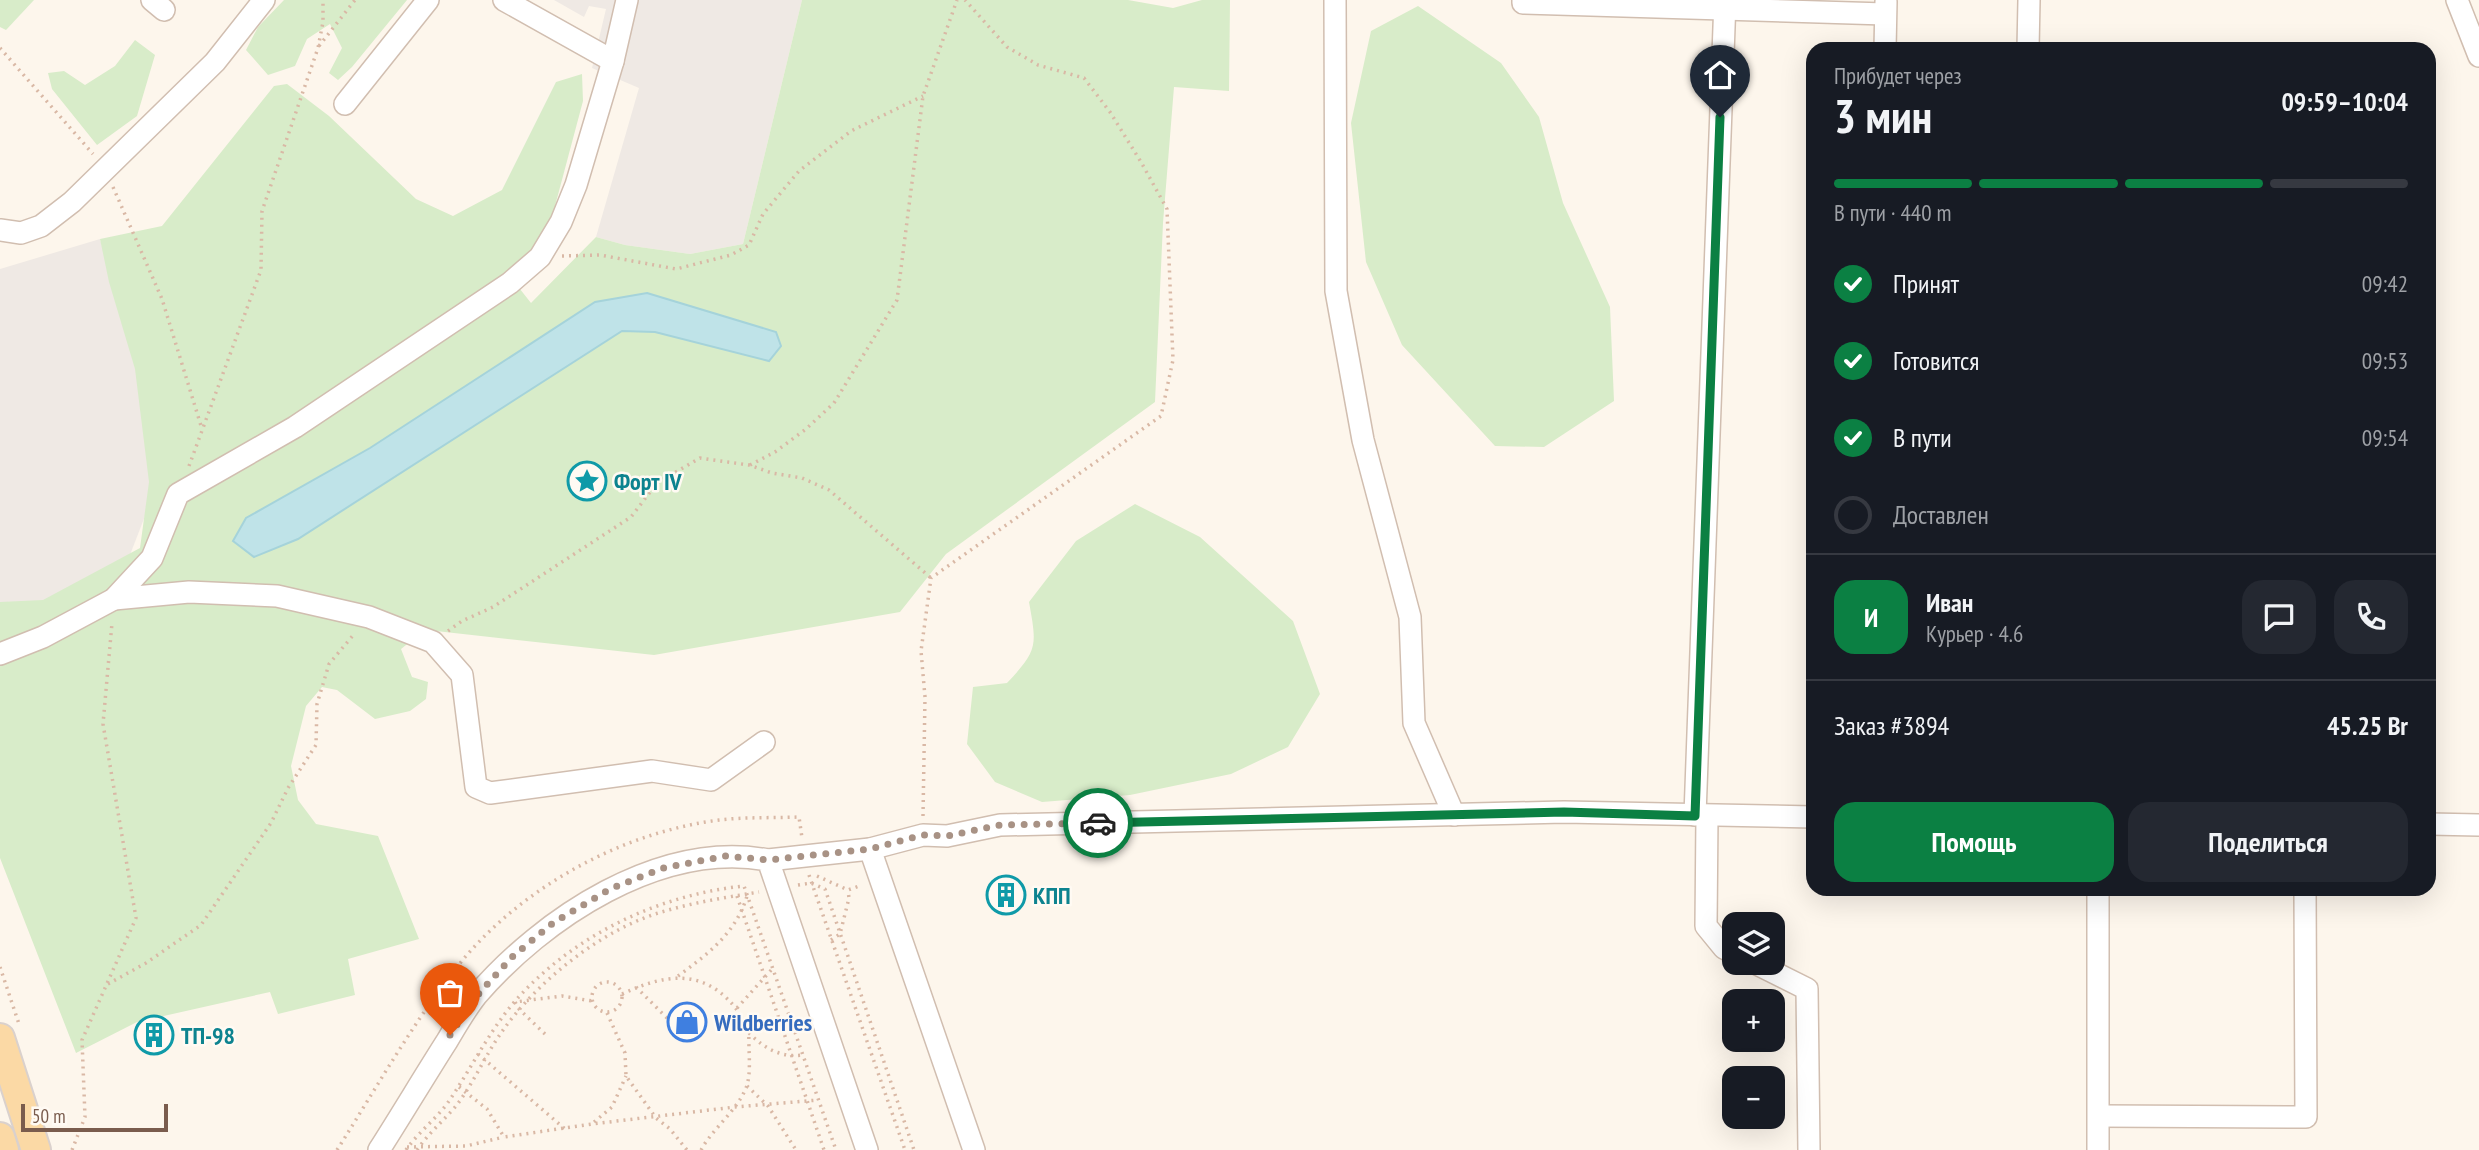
<!DOCTYPE html>
<html lang="ru">
<meta charset="utf-8">
<style>
:root{--surface:#171b24;--page:#242831;--text:#f1f3f6;--muted:#9ea1a6;--line:#363941;--accent:#0b8043}
body{margin:0;font-family:"PT Sans Narrow",sans-serif;background:var(--page);color:var(--text);height:100vh;display:flex;flex-direction:column;font-size:26px;white-space:nowrap}
*{box-sizing:border-box;margin:0}
p{font-size:23px;color:var(--muted)}
.icon{flex:none;width:38px;height:38px;fill:none;stroke:currentColor;stroke-width:2;stroke-linecap:round;stroke-linejoin:round}
.map{position:relative;flex:1;overflow:hidden}
.side{position:absolute;left:1806px;top:42px;width:630px;height:854px;display:flex;flex-direction:column;background:var(--surface);border-radius:21px;box-shadow:0 7px 28px #0002}
.side>*{flex:none}
.fabs{position:absolute;left:1722px;top:912px;display:grid;gap:14px}
.fabs a{display:grid;place-items:center;width:63px;height:63px;border-radius:14px;background:var(--surface);box-shadow:0 7px 28px #0002;font-size:35px}
.scale{position:absolute;left:21px;bottom:18px;width:147px;box-sizing:border-box;padding-left:7px;border:4px solid #7a5c4d;border-top:0;font-size:19px;line-height:24px;white-space:nowrap;color:#7a5c4d;-webkit-text-stroke:5px #fffaf3;paint-order:stroke}
.pin{position:absolute;display:grid;place-items:center;width:60px;height:60px;color:#fff;margin:-72px -30px;border-radius:50% 50% 50% 0;rotate:-45deg;box-shadow:0 0 7px #0007}
.pin .icon{rotate:45deg}
.courier{position:absolute;display:grid;place-items:center;width:70px;height:70px;margin:-35px;border:5px solid #0b8043;border-radius:50%;background:#fff;color:#222;box-shadow:0 2px 9px #0007}
.headline em{font-style:normal;font-weight:700}
.headline div{display:flex;flex-direction:column-reverse}
.headline{display:flex;align-items:center;justify-content:space-between;height:119px;padding:0 28px}
h1{font-size:46px;font-weight:700;line-height:52px}
.bar{display:grid;grid-template-columns:repeat(4,1fr);gap:10px 7px;align-content:center;height:84px;padding:0 28px}
.bar i{height:9px;border-radius:5px;background:var(--line)}
.bar .selected{background:var(--accent)}
.bar p{grid-column:span 4}
.line{display:flex;align-items:center;gap:18px;padding:0 28px;border-top:2px solid var(--line)}
.line div{flex:1}
.round{display:grid;place-items:center;flex:none;width:74px;height:74px;border-radius:21px;background:var(--page)}
ol{padding:0 28px;list-style:none}
li{display:flex;align-items:center;gap:21px;height:77px}
li p{margin-inline-start:auto}
li .icon{padding:7px;border-radius:50%;background:var(--accent);color:#fff;stroke-width:4}
li:last-child{color:var(--muted)}
li i{width:38px;height:38px;border:4px solid var(--line);border-radius:50%}
.cta{display:flex;gap:14px;margin-top:auto;padding:14px 28px}
.cta a{flex:1;height:80px;border-radius:21px;background:var(--accent);color:#fff;font-size:28px;font-weight:700;line-height:80px;text-align:center}
.cta a+a{background:var(--page);color:var(--text)}
.map>svg:first-child{display:block}
</style>
<div class="map">
<svg width="2479" height="1150" viewBox="0 0 2479 1150">
<rect width="100%" height="100%" fill="#fdf6ec"/>
<!-- industrial -->
<g fill="#efe9e4">
<polygon points="554,0 802,0 743,244 690,254 625,245 596,237 639,88 592,68 606,9 589,6 584,17"/>
<polygon points="100,239 164,467 128,560 0,625 0,269"/>
</g>
<!-- green -->
<g fill="#d8ecc9">
<polygon points="0,0 34,0 6,30 0,27"/>
<polygon points="284,0 407,0 352,67 338,80 329,73 342,48 330,24 307,39 295,66 268,75 246,50 258,27"/>
<polygon points="802,0 1128,0 1173,8 1202,0 1230,0 1229,91 1174,87 1163,223 1155,402 946,554 900,612 654,655 436,631 416,637 401,649 412,677 428,682 426,699 410,711 375,719 337,690 322,687 306,706 291,766 298,800 316,824 378,836 419,939 348,959 355,995 278,1014 270,992 137,1022 76,1053 0,858 0,602 43,600 140,548 149,482 135,369 109,282 100,239 162,226 274,86 287,84 329,116 416,199 453,216 502,190 556,82 582,74 583,101 551,221 525,260 516,284 531,303 596,237 625,245 690,254 743,244"/>
<polygon points="1418,6 1501,63 1539,117 1563,203 1610,307 1614,401 1544,447 1495,446 1402,345 1366,262 1351,123 1371,31"/>
<polygon points="135,40 155,55 137,116 97,145 52,89 48,73 64,71 85,85 115,66"/>
<path d="M1135,504L1200,537L1293,621L1320,694L1288,747L1231,774L1130,795L1042,802L995,782L967,744L973,687L1007,683C1038,650 1037,646 1029,602L1076,541Z"/>
</g>
<!-- water -->
<polygon fill="#bfe3e8" stroke="#a5d3da" stroke-width="2" points="647,293 776,332 781,346 769,361 655,332 622,331 298,539 254,557 233,541 246,518 370,448 595,302"/>
<g fill="none" stroke-linecap="round" stroke-linejoin="round">
<defs>
<g id="minor">
<polyline points="152,0 164,10"/>
<polyline points="504,0 613,61"/>
<polyline points="1335,0 1336,291 1363,440 1410,617 1414,723 1454,815"/>
<polyline points="1523,0 1523,3 1885,14"/>
<polyline points="2457,0 2479,56"/>
<polyline points="1885,49 1886,2"/>
<polyline points="2028,49 2029,0"/>
<polyline points="345,104 428,0"/>
<polyline points="0,230 21,233 41,226 72,202 215,62 264,0"/>
<polyline points="114,599 189,592 277,596 369,617 433,642 462,675 476,787 490,793 652,771 711,780 764,742"/>
<polyline points="0,654 43,637 114,599 152,558 178,494 295,427 510,283 540,257 561,222 576,185 613,61 627,0"/>
<polyline points="1695,815 1725,0"/>
<polyline points="1707,816 1706,926 1724,948 1734,953"/>
<polyline points="2429,824 2479,825"/>
<polyline points="870,849 974,1150"/>
<polyline points="768,860 870,849 923,835 947,836 1000,825 1564,812 1813,817"/>
<polyline points="2098,889 2098,1150"/>
<polyline points="1753,962 1807,989 1809,1150"/>
<polyline points="2100,1116 2306,1117 2305,889"/>
<path d="M379,1150C402,1114 424,1077 447,1041C456,1026 465,1010 476,996C543,918 660,840 768,860L867,1150"/>
</g>
<g id="major">
<polyline points="0,1038 36,1150"/>
<polyline points="0,1137 4,1150"/>
</g>
</defs>
<!-- minor casing -->
<use href="#minor" stroke="#d1beb0" stroke-width="24"/>
<!-- major casing -->
<use href="#major" stroke="#dad1cd" stroke-width="32"/>
<!-- path -->
<g stroke="#d9b8a5" stroke-width="3.5" stroke-dasharray="2 5" stroke-linecap="butt">
<polyline points="319,46 355,0"/>
<polyline points="0,48 93,154"/>
<polyline points="113,187 162,299 202,429"/>
<polyline points="562,256 600,255 676,269 731,255 749,245 763,214 799,171 851,131 923,96"/>
<polyline points="750,465 775,452 806,429 834,403 897,300 923,96 957,0"/>
<polyline points="189,466 261,270 262,211 318,48 323,22 323,0"/>
<polyline points="448,631 462,621 493,607 631,517 657,483 700,458 749,465 772,473 802,478 829,490 931,578"/>
<polyline points="923,816 925,697 921,651 931,578 1161,416 1173,360 1167,209 1141,162 1110,112 1084,78 1038,65 1007,47 965,0"/>
<polyline points="809,875 905,1150"/>
<polyline points="817,876 848,890 862,885"/>
<polyline points="798,885 811,883 825,889 914,1150"/>
<polyline points="737,896 824,1150"/>
<polyline points="831,940 840,934 849,898 848,890"/>
<polyline points="0,967 19,1024"/>
<path d="M678,976C708,954 736,933 747,896"/>
<circle cx="607" cy="997" r="15"/>
<polyline points="108,984 146,963 201,925 271,823 288,788 316,745 317,704 329,664 355,633"/>
<polyline points="636,987 673,1024"/>
<path d="M622,994C663,975 701,967 734,1006C741,1014 743,1026 750,1034C765,1049 782,1058 803,1055"/>
<polyline points="737,1008 773,968"/>
<polyline points="607,1013 625,1053 626,1076 656,1118 670,1129 687,1150"/>
<polyline points="545,1034 519,1009 515,1002 562,996 592,1001"/>
<polyline points="478,1054 565,1129"/>
<polyline points="747,1086 768,1106 796,1150"/>
<polyline points="459,1087 487,1109 504,1137 592,1124 735,1107 818,1100"/>
<polyline points="594,1122 612,1107 626,1076"/>
<polyline points="407,1147 466,1146 504,1137"/>
<polyline points="72,1150 85,1117 82,1040 136,918 103,724 112,623"/>
<path d="M337,1150C375,1090 410,1028 453,972C515,891 618,833 719,820C745,817 773,818 799,817L802,838"/>
<path d="M406,1150C419,1131 439,1117 451,1098C473,1065 490,1030 516,1000C574,935 658,895 744,886L836,1150"/>
<path d="M417,1150C428,1134 443,1121 456,1106C473,1084 485,1056 501,1033C537,981 603,928 665,911C696,902 728,897 759,892"/>
<path d="M701,1150C713,1128 736,1112 746,1088C752,1073 748,1049 749,1033"/>
</g>
<!-- minor -->
<use href="#minor" stroke="#fff" stroke-width="21"/>
<!-- major -->
<use href="#major" stroke="#fbd9a5" stroke-width="28"/>
</g>
<g fill="none" stroke-linecap="round" stroke-linejoin="round">
<!-- done -->
<polyline stroke="#a89285" stroke-width="7" stroke-dasharray="0 12.6" points="450,1035 474,999 512,957 553,923 610,889 663,868 726,856 768,860 870,849 923,835 947,836 1000,825 1098,823"/>
<!-- route -->
<polyline stroke="#0b8043" stroke-width="9" points="1098,823 1564,812 1695,816 1720,117"/>
</g>
<!-- icons -->
<defs>
<symbol id="sight-ring" viewBox="-11 -11 22 22"><circle r="9.5" fill="#fffaf3" stroke="#0f9aa8" stroke-width="1.5"/><path d="M0-6L1.8-2.2L6-1.7L2.9 1.2L3.7 5.4L0 3.3L-3.7 5.4L-2.9 1.2L-6-1.7L-1.8-2.2Z" fill="#0f9aa8"/></symbol>
<symbol id="building-ring" viewBox="-11 -11 22 22"><circle r="9.5" fill="#fffaf3" stroke="#0f9aa8" stroke-width="1.5"/><path d="M-4-6H4V6H1V3H-1V6H-4ZM-2.5-4.3h1.7v1.8h-1.7ZM.8-4.3h1.7v1.8H.8ZM-2.5-1h1.7V.8h-1.7ZM.8-1h1.7V.8H.8Z" fill="#0f9aa8"/></symbol>
<symbol id="shop-ring" viewBox="-11 -11 22 22"><circle r="9.5" fill="#fffaf3" stroke="#3f7fe0" stroke-width="1.5"/><path d="M-5-2.5h2.3a2.7 3.5 0 0 1 5.4 0H5L5.5 6h-11ZM-1.5-2.5h3a1.5 2.3 0 0 0-3 0Z" fill="#3f7fe0"/></symbol>
</defs>
<g fill-rule="evenodd">
<use href="#sight-ring" x="565" y="459" width="44" height="44"/>
<use href="#building-ring" x="984" y="873" width="44" height="44"/>
<use href="#shop-ring" x="665" y="1000" width="44" height="44"/>
<use href="#building-ring" x="132" y="1013" width="44" height="44"/>
</g>
<g text-anchor="middle" dominant-baseline="central" stroke-width="5" stroke-linejoin="round" paint-order="stroke">
<!-- culture labels -->
<g font-size="24" font-weight="bold" fill="#0d838f" stroke="#fffaf3" text-anchor="start">
<text x="614" y="481">Форт IV</text>
<text x="1033" y="895">КПП</text>
<text x="181" y="1035">ТП-98</text>
</g>
<!-- shop labels -->
<g font-size="24" font-weight="bold" fill="#366cbe" stroke="#fffaf3" text-anchor="start">
<text x="714" y="1022">Wildberries</text>
</g>
</g>
</svg>
<div class="fabs">
<a><svg class="icon" aria-label="layers" viewBox="0 0 24 24"><path d="M12 4l9 5-9 5-9-5zM3 14l9 5 9-5"/></svg></a>
<a>+</a>
<a>−</a>
</div>
<div class="scale">50 m</div>
<div class="pin" style="left:450px;top:1035px;background:#ea580c"><svg class="icon" aria-label="bag" viewBox="0 0 24 24"><path d="M5 8h14l-1 12H6zM9 8a3 3 0 0 1 6 0"/></svg></div>
<div class="pin" style="left:1720px;top:117px;background:#1f2937"><svg class="icon" aria-label="home" viewBox="0 0 24 24"><path d="M3 11l9-7 9 7M6 9v11h12V9"/></svg></div>
<div class="courier" style="left:1098px;top:823px"><svg class="icon" aria-label="car" viewBox="0 0 24 24"><path d="M5 17H2v-5l4-1 3-4h7l3 4 3 1v5h-3M9 17h6M6 11h13"/><circle cx="7" cy="17" r="2"/><circle cx="17" cy="17" r="2"/></svg></div>
<section class="side">
<div class="headline"><div><h1>3 мин</h1><p>Прибудет через</p></div><em>09:59–10:04</em></div>
<div class="bar"><i class="selected"></i><i class="selected"></i><i class="selected"></i><i></i><p>В пути · 440 m</p></div>
<ol>
<li><svg class="icon" aria-label="check" viewBox="0 0 24 24"><path d="M5 12l5 5 9-10"/></svg>Принят<p>09:42</p></li>
<li><svg class="icon" aria-label="check" viewBox="0 0 24 24"><path d="M5 12l5 5 9-10"/></svg>Готовится<p>09:53</p></li>
<li><svg class="icon" aria-label="check" viewBox="0 0 24 24"><path d="M5 12l5 5 9-10"/></svg>В пути<p>09:54</p></li>
<li><i></i>Доставлен</li>
</ol>
<div class="line" style="height:126px"><b class="round" style="background:var(--accent);color:#fff">И</b><div><b>Иван</b><p>Курьер · 4.6</p></div><a class="round"><svg class="icon" aria-label="chat" viewBox="0 0 24 24"><path d="M4 5h16v11H9l-5 4z"/></svg></a><a class="round"><svg class="icon" aria-label="phone" viewBox="0 0 24 24"><path d="M5 4h4l2 5-3 2q2 4 5 5l2-3 5 2v4C11 20 4 13 5 4z"/></svg></a></div>
<div class="line" style="height:91px"><div>Заказ #3894</div><b>45.25 Br</b></div>
<div class="cta"><a>Помощь</a><a>Поделиться</a></div>
</section>
</div>
